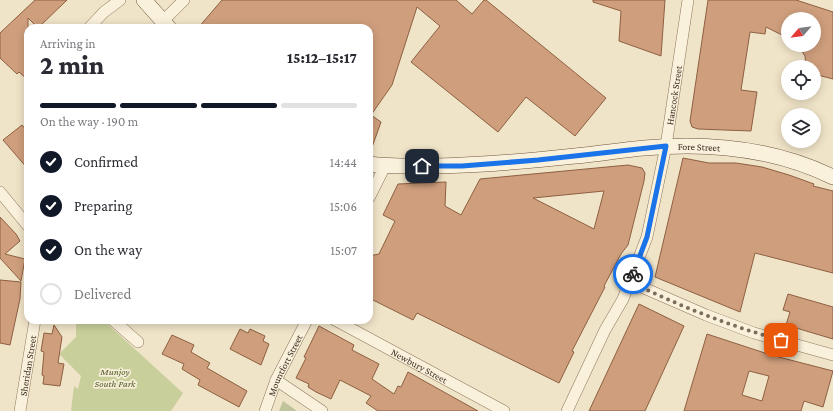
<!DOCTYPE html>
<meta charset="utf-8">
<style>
:root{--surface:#fff;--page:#f7f7f7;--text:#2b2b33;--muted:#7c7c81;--line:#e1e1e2;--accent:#111827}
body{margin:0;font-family:"Crimson Pro",serif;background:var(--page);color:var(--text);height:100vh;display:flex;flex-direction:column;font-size:15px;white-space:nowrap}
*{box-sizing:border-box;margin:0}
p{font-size:13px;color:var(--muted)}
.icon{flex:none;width:22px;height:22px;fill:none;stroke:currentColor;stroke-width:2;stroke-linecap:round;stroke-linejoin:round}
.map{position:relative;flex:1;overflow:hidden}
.details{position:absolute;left:24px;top:24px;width:349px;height:300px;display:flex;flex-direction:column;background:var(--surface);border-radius:12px;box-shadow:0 2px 10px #0003}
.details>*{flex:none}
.needle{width:26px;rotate:242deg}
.controls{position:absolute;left:781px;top:12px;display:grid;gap:8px}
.controls a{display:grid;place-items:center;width:40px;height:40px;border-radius:50%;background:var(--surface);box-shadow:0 2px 10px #0003;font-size:20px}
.pin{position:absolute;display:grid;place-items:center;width:34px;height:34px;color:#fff;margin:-17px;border-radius:8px;box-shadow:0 2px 6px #0006}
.courier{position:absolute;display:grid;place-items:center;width:40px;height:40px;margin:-20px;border:3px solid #1a73e8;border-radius:50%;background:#fff;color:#222;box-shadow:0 1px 5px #0007}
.overview em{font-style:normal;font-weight:800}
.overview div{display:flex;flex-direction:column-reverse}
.overview{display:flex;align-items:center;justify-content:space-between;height:68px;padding:0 16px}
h1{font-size:26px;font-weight:800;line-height:30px}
.bar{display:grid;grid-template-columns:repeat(4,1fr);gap:6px 4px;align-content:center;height:48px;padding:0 16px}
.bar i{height:5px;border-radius:3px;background:var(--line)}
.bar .on{background:var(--accent)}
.bar p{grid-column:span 4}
ol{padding:0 16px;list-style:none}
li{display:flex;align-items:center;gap:12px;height:44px}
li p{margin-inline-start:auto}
li .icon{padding:4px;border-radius:50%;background:var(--accent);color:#fff;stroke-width:4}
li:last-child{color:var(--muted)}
li i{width:22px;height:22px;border:2px solid var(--line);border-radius:50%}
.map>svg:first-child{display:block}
</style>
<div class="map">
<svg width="833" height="411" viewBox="0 0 833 411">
<rect width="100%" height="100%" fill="#f0e4c8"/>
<!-- green -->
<polygon fill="#c9cf9b" points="76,320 103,320 183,393 171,411 71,411 74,386 78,389 81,376 59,354 76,337"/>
<!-- cemetery -->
<polygon fill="#bfc49a" points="283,401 297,411 279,411"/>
<!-- building -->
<g fill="#cf9f7d" stroke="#8d5f41" fill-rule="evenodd">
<polygon points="35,0 67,0 38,28 28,18 28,80 19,72 17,74 0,58 0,33"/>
<polygon points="222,0 456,0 472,14 484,0 486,0 606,98 575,136 526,97 498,132 411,62 440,26 417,7 392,85 371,115 381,122 371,150 369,150 369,28 198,28"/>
<polygon points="593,0 665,0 661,56 619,41 621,11 593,2"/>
<polygon points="708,0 796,0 833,12 833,79 814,74 814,67 806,67 805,56 798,45 814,45 814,19 788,19 788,38 766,27 765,34 750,32 741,90 757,92 751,131 698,129 692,127 690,121"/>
<polygon points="22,125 28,132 28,169 3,140"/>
<polygon points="683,158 709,163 736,163 762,167 789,175 814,184 813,186 833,191 833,273 755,253 740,312 655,277"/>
<path d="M628,165L642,168L645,173L644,181L628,245L621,254L604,286L605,287L572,351L574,352L559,383L417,313L413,320L369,298V256L379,254L395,221L383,215L398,184L446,182L445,206L461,215L480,179ZM604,191L594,229L533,198Z"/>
<polygon points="0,217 16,234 20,241 5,254 25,259 21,281 0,258"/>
<polygon points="0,280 21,282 20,299 10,345 0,343"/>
<polygon points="788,294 833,307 833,339 786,325 790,312 783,310"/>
<polygon points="639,304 684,326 645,411 589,411"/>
<polygon points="54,325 62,337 58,363 64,364 60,386 43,384 44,376 42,375 44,352 41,351 44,333 52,334"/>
<polygon points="319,326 354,345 352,350 379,364 372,379 394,394 398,386 401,387 408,372 478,411 378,411 366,403 371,396 340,380 331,399 316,392 308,387 309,384 296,378 306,358 304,357"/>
<polygon points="240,329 248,333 250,329 265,336 263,341 269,344 261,365 230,349"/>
<path d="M707,334L771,355L833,371L823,407L804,401L801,411H684ZM749,371L769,376L762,401L742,395Z"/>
<polygon points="172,335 194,345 191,352 210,363 207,368 247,391 239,407 198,385 200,380 182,369 184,364 162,354"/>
</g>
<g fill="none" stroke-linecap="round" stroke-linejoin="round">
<defs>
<g id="street">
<polyline points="163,21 184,0"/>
<polyline points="89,28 104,12 120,0"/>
<polyline points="0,192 28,226"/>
<polyline points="369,198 385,166"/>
<polyline points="630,282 706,315 754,333 833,355"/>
<polyline points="113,320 138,342"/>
<path id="s1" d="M335,320L504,411"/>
<polyline points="276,380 322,411"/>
<path id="s2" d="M20,411L35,320"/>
<path id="s3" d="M265,411L276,380L307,320"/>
<path id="s4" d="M567,411L605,330L623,299L647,237L666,146L688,0"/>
</g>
<g id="secondary">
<polyline points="144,0 169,28"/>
<path id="s5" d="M369,164C391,167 413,166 436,166C482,165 529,161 575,156C598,154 621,150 644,148C708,142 775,149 833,177"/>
</g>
</defs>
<!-- street casing -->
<use href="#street" stroke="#8d765c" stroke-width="12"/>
<!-- secondary casing -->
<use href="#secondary" stroke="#6f573f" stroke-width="16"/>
<!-- street -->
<use href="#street" stroke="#faf1dc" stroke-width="11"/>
<!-- secondary -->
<use href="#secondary" stroke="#faf1dc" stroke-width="15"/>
</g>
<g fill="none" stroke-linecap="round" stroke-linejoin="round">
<!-- done -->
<path stroke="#7c6e5b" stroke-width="4" stroke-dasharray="0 7.2" d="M633,274L630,282C678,305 729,326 781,340"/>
<!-- route -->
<polyline stroke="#1a73e8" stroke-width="5" points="422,166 462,166 538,160 666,146 647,237 633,274"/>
</g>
<g text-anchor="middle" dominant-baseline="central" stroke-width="3.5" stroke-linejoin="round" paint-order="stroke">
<!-- street labels -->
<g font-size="10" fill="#3d2e20" stroke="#f7eed8">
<text stroke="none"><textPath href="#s4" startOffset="336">Hancock Street</textPath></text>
<text stroke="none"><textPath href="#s5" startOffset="331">Fore Street</textPath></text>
<text stroke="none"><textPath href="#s3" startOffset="50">Mountfort Street</textPath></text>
<text stroke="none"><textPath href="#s1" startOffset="96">Newbury Street</textPath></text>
<text stroke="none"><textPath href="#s2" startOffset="46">Sheridan Street</textPath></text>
</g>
<!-- park labels -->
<g font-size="10" font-style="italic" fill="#4d5a26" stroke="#f7eed8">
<text x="115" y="371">Munjoy<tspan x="115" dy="12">South Park</tspan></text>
</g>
</g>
</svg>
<div class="controls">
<a><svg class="needle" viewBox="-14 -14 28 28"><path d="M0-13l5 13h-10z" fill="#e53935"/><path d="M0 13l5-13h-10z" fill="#7c7c81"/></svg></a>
<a><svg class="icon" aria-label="locate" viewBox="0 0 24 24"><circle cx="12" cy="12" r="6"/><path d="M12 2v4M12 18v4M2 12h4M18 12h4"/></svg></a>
<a><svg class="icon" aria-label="layers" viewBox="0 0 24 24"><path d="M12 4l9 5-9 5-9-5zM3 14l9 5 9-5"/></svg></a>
</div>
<div class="pin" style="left:781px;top:340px;background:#ea580c"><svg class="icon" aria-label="bag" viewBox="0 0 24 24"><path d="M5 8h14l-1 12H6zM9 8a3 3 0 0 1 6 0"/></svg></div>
<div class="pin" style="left:422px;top:166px;background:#1f2937"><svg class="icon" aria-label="home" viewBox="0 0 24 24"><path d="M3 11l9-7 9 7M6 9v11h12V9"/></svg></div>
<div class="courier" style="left:633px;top:274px"><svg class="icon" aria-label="bike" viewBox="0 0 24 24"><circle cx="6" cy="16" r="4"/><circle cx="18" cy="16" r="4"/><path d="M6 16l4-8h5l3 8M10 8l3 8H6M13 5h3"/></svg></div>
<section class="details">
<div class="overview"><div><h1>2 min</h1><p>Arriving in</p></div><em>15:12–15:17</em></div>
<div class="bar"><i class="on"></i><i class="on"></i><i class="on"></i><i></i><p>On the way · 190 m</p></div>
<ol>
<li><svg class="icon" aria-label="check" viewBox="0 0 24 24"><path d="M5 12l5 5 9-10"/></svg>Confirmed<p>14:44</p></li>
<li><svg class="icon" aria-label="check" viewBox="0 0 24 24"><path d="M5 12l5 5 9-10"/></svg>Preparing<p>15:06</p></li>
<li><svg class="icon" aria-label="check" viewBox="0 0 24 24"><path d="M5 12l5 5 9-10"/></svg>On the way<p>15:07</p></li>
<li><i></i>Delivered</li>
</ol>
</section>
</div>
